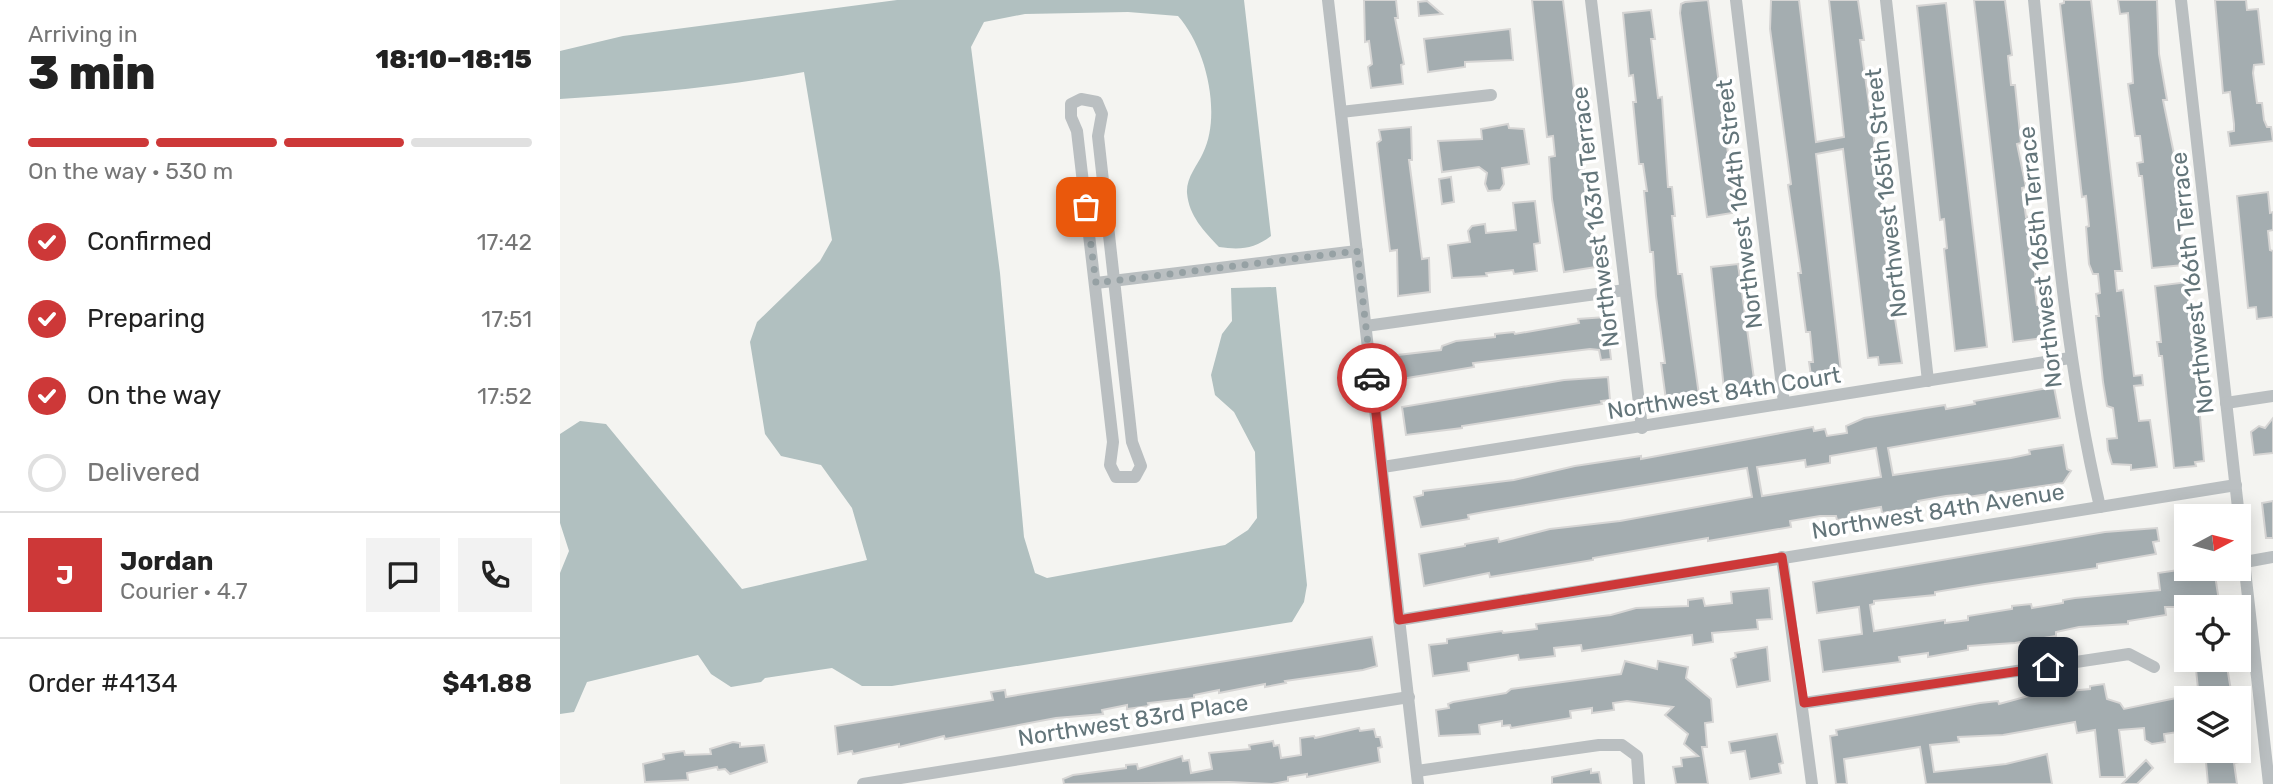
<!DOCTYPE html>
<meta charset="utf-8">
<style>
:root{--surface:#fff;--page:#f2f2f2;--text:#222;--muted:#767676;--line:#e0e0e0;--accent:#cd3838}
body{margin:0;font-family:Rubik,sans-serif;background:var(--page);color:var(--text);height:100vh;display:flex;flex-direction:column;font-size:26px;white-space:nowrap}
*{box-sizing:border-box;margin:0}
p{font-size:23px;color:var(--muted)}
.icon{flex:none;width:38px;height:38px;fill:none;stroke:currentColor;stroke-width:2;stroke-linecap:round;stroke-linejoin:round}
.map{position:relative;flex:1;overflow:hidden}
.sheet{display:flex;flex-direction:column;background:var(--surface);width:560px}
.sheet>*{flex:none}
.needle{width:46px;rotate:83deg}
.buttons{position:absolute;left:1614px;top:504px;display:grid;gap:14px}
.buttons a{display:grid;place-items:center;width:77px;height:77px;border-radius:0px;background:var(--surface);box-shadow:0 4px 18px #0003;font-size:35px}
.pin{position:absolute;display:grid;place-items:center;width:60px;height:60px;color:#fff;margin:-30px;border-radius:14px;box-shadow:0 4px 10px #0006}
.courier{position:absolute;display:grid;place-items:center;width:70px;height:70px;margin:-35px;border:5px solid #cd3838;border-radius:50%;background:#fff;color:#222;box-shadow:0 2px 9px #0007}
.headline em{font-style:normal;font-weight:800}
.headline div{display:flex;flex-direction:column-reverse}
.headline{display:flex;align-items:center;justify-content:space-between;height:119px;padding:0 28px}
h1{font-size:46px;font-weight:800;line-height:52px}
.bar{display:grid;grid-template-columns:repeat(4,1fr);gap:10px 7px;align-content:center;height:84px;padding:0 28px}
.bar i{height:9px;border-radius:5px;background:var(--line)}
.bar .active{background:var(--accent)}
.bar p{grid-column:span 4}
.line{display:flex;align-items:center;gap:18px;padding:0 28px;border-top:2px solid var(--line)}
.line div{flex:1}
.round{display:grid;place-items:center;flex:none;width:74px;height:74px;border-radius:0px;background:var(--page)}
ol{padding:0 28px;list-style:none}
li{display:flex;align-items:center;gap:21px;height:77px}
li p{margin-inline-start:auto}
li .icon{padding:7px;border-radius:50%;background:var(--accent);color:#fff;stroke-width:4}
li:last-child{color:var(--muted)}
li i{width:38px;height:38px;border:4px solid var(--line);border-radius:50%}
main{display:flex;flex:1;min-height:0}
.map>svg:first-child{display:block}
</style>
<main>
<section class="sheet">
<div class="headline"><div><h1>3 min</h1><p>Arriving in</p></div><em>18:10–18:15</em></div>
<div class="bar"><i class="active"></i><i class="active"></i><i class="active"></i><i></i><p>On the way · 530 m</p></div>
<ol>
<li><svg class="icon" aria-label="check" viewBox="0 0 24 24"><path d="M5 12l5 5 9-10"/></svg>Confirmed<p>17:42</p></li>
<li><svg class="icon" aria-label="check" viewBox="0 0 24 24"><path d="M5 12l5 5 9-10"/></svg>Preparing<p>17:51</p></li>
<li><svg class="icon" aria-label="check" viewBox="0 0 24 24"><path d="M5 12l5 5 9-10"/></svg>On the way<p>17:52</p></li>
<li><i></i>Delivered</li>
</ol>
<div class="line" style="height:126px"><b class="round" style="background:var(--accent);color:#fff">J</b><div><b>Jordan</b><p>Courier · 4.7</p></div><a class="round"><svg class="icon" aria-label="chat" viewBox="0 0 24 24"><path d="M4 5h16v11H9l-5 4z"/></svg></a><a class="round"><svg class="icon" aria-label="phone" viewBox="0 0 24 24"><path d="M5 4h4l2 5-3 2q2 4 5 5l2-3 5 2v4C11 20 4 13 5 4z"/></svg></a></div>
<div class="line" style="height:91px"><div>Order #4134</div><b>$41.88</b></div>
</section>
<div class="map">
<svg width="1713" height="784" viewBox="0 0 1713 784">
<rect width="100%" height="100%" fill="#f4f4f1"/>
<!-- water -->
<path fill="#b1c0c0" d="M337,0H684L711,236C694,249 680,250 659,247C644,231 629,216 627,193C626,178 637,166 643,153C662,114 646,47 618,16L568,12L465,14L424,22L411,47L440,273L464,537L475,573L487,578L665,545L688,530L697,518L695,452L674,412L655,395L651,375L662,334L672,321L671,288L716,287L747,585L744,602L732,622L332,686H302L272,668L205,678L201,682L171,687L151,674L138,655L27,682L14,712L0,714V573L9,551L0,523V434L20,421L46,424L182,589L307,560L292,508L261,465L221,456L205,434L190,342L197,322L260,261L272,240L244,72C163,87 82,94 0,99V51L63,36Z"/>
<!-- building -->
<g fill="#a4adb0" stroke="#d6d5d4" stroke-width="2" fill-rule="evenodd">
<polygon points="804,0 836,0 838,18 835,18 844,64 841,65 843,84 811,88 808,67 812,64 809,41 805,42"/>
<polygon points="972,0 1003,0 1036,267 1004,272 992,199 989,157 995,156 993,136 987,137"/>
<polygon points="1148,0 1173,191 1169,192 1172,213 1147,217 1120,13 1121,4 1125,2"/>
<polygon points="1211,0 1239,0 1256,142 1284,137 1269,0 1298,0 1304,40 1300,40 1321,189 1328,255 1325,255 1342,363 1319,365 1318,357 1308,358 1283,149 1256,154 1281,372 1251,376 1249,362 1253,362 1250,332 1246,332 1240,288 1238,273 1241,273 1228,185 1231,184 1210,29"/>
<polygon points="1414,0 1445,0 1452,55 1448,56 1451,85 1455,85 1461,143 1457,144 1466,187 1462,188 1466,217 1470,216 1472,231 1468,232 1471,261 1475,261 1475,289 1477,305 1481,305 1484,338 1453,342"/>
<polygon points="1504,0 1531,0 1562,271 1555,271 1557,291 1563,290 1574,376 1582,375 1583,385 1574,386 1579,421 1590,420 1597,467 1571,470 1571,465 1552,464 1548,450 1547,439 1557,438 1553,408 1547,406 1543,382 1536,316 1539,316 1536,294 1540,293 1538,274 1533,274 1529,264 1526,227 1529,226 1526,196 1522,197 1500,4 1504,3"/>
<polygon points="1558,0 1597,0 1599,54 1607,100 1603,100 1615,159 1624,265 1592,268 1582,176 1579,176 1577,163 1583,162 1580,136 1575,136 1568,84 1573,83 1568,13 1560,14"/>
<polygon points="1655,0 1686,0 1687,10 1698,9 1704,64 1694,65 1693,73 1697,103 1702,103 1704,120 1707,127 1711,127 1713,141 1670,146 1668,132 1674,131 1674,124 1670,92 1663,93"/>
<polygon points="867,1 882,14 859,16 858,2"/>
<polygon points="1386,3 1427,347 1395,351 1384,249 1387,248 1384,219 1380,220 1357,6"/>
<polygon points="1091,10 1095,39 1091,39 1098,98 1102,97 1108,187 1112,187 1115,216 1112,216 1118,274 1122,274 1139,395 1106,400 1101,363 1105,363 1096,296 1093,252 1090,252 1084,191 1087,191 1083,164 1079,164 1073,102 1076,102 1073,75 1069,76 1063,13"/>
<polygon points="950,29 953,60 905,62 905,67 868,72 864,39"/>
<polygon points="948,124 949,128 964,129 969,164 942,168 944,184 940,190 928,191 925,184 927,173 919,167 882,172 878,141 922,139 921,129"/>
<polygon points="851,127 852,160 849,160 862,259 869,258 870,292 838,296 837,250 830,251 817,143 821,140 819,130"/>
<polygon points="891,177 894,202 882,204 879,179"/>
<polygon points="1708,192 1710,213 1713,212 1713,230 1708,231 1710,250 1713,251 1713,317 1697,319 1696,307 1688,308 1677,196"/>
<polygon points="975,201 980,243 974,244 977,271 954,274 953,270 926,273 927,276 892,278 888,245 910,242 908,231 912,226 925,224 926,233 956,230 953,203"/>
<polygon points="1178,264 1195,386 1164,389 1151,267"/>
<polygon points="1628,282 1644,461 1635,462 1636,466 1614,468 1602,356 1599,356 1597,342 1601,342 1595,286"/>
<polygon points="1046,317 1051,359 1041,360 1039,350 1030,349 913,363 914,367 841,379 838,355 881,350 882,346 896,341 935,337 935,334 954,332 955,334 1019,323 1018,319"/>
<polygon points="1048,377 1050,400 1041,401 1042,404 902,426 902,428 846,435 842,407 1004,380"/>
<path d="M1494,387L1500,418L1328,448L1333,475L1451,458L1470,454L1469,450L1503,445L1507,469L1511,471L1503,483L1408,497L1407,494L1386,496L1358,501L1360,507L1322,513L1321,507L1291,512L1292,518L1277,520L1276,516H1260L1230,521L1231,527L1195,533L1148,541V538L1033,558V560L930,577L929,573L864,586L859,554L905,546V544L938,538L939,542L990,529L1060,521L1192,497L1187,468L924,512L908,515L909,519L861,527L854,497L863,495V491L954,480L1015,466L1081,456V459L1253,427L1254,431L1265,429L1267,436L1287,433L1286,426L1304,418L1385,405L1386,409L1415,404L1414,401ZM1316,448L1321,477L1202,496L1197,467L1245,460L1246,467L1270,463V456Z"/>
<polygon points="1713,418 1713,453 1694,455 1691,432 1699,426 1705,428"/>
<polygon points="1713,501 1713,538 1706,538 1702,503"/>
<polygon points="1597,528 1599,541 1593,542 1596,554 1537,564 1537,568 1425,584 1375,592 1375,595 1314,601 1314,604 1310,605 1314,631 1385,620 1385,623 1408,620 1408,616 1452,609 1452,606 1471,604 1472,608 1503,603 1503,600 1515,598 1600,590 1598,573 1625,569 1654,569 1660,607 1605,607 1606,615 1568,621 1568,624 1519,627 1496,632 1496,636 1455,643 1408,646 1408,650 1368,657 1368,653 1339,657 1340,662 1263,672 1259,640 1302,634 1299,607 1257,613 1253,582 1545,532"/>
<polygon points="1209,588 1212,619 1197,620 1198,629 1152,633 1153,642 1133,645 1132,635 1022,651 1021,645 994,648 995,656 959,660 958,655 908,663 909,671 873,676 869,645 887,643 887,639 942,631 943,633 977,629 976,624 1051,615 1076,608 1128,606 1128,600 1143,598 1145,606 1172,603 1171,592"/>
<polygon points="812,637 817,666 803,670 725,681 726,683 705,687 705,684 659,693 659,690 634,695 634,698 588,703 589,706 567,709 567,705 542,710 543,714 496,718 385,739 384,736 339,747 339,744 293,754 292,751 278,754 275,726 433,700 431,692 445,690 446,697"/>
<polygon points="1207,647 1210,681 1177,687 1171,659 1176,657 1175,653"/>
<polygon points="1635,660 1666,660 1672,697 1639,698"/>
<polygon points="1065,661 1097,669 1098,661 1128,667 1126,678 1151,699 1153,722 1145,723 1147,747 1142,747 1148,784 1116,784 1113,767 1122,766 1121,758 1138,756 1124,744 1128,734 1105,715 1113,707 1067,701 1053,703 1054,710 1032,713 1032,708 1010,711 1011,718 951,728 950,725 942,726 942,721 919,725 920,734 879,736 876,710 889,708 888,704 893,702 946,693 951,689 1061,674"/>
<polygon points="1544,684 1547,699 1560,703 1564,709 1621,697 1625,731 1604,734 1605,742 1592,744 1585,740 1584,728 1559,730 1565,777 1540,777 1535,730 1517,733 1515,722 1443,735 1398,737 1399,742 1370,745 1374,772 1446,764 1487,754 1492,784 1366,784 1360,747 1284,759 1287,784 1276,784 1270,736 1277,735 1276,730 1420,703 1438,701 1439,704 1476,694 1530,689 1530,686"/>
<polygon points="799,728 800,731 814,729 816,737 820,737 822,747 818,748 820,762 747,777 747,774 728,777 728,781 712,784 669,782 504,784 503,779 513,775 566,768 566,765 577,764 578,769 622,756 623,761 629,760 631,773 652,769 649,753 690,749 689,745 713,741 714,746 719,745 721,758 741,755 740,738 754,736 755,738"/>
<polygon points="1217,734 1223,763 1219,764 1221,773 1190,779 1185,751 1171,753 1169,742"/>
<polygon points="173,742 180,743 180,747 204,745 207,762 170,774 165,769 158,770 157,767 127,773 128,780 85,782 83,764 104,759 103,754 124,751 125,755 151,754 150,749"/>
<polygon points="1645,751 1677,751 1679,762 1674,763 1677,784 1648,784"/>
<polygon points="1586,760 1593,768 1577,784 1562,784"/>
<polygon points="1031,769 1031,773 1039,772 1041,784 992,784 992,777"/>
</g>
<g fill="none" stroke-linecap="round" stroke-linejoin="round">
<!-- street -->
<g stroke="#babfc1" stroke-width="12">
<polyline points="768,0 858,784"/>
<polyline points="1031,0 1082,428"/>
<polyline points="1176,0 1224,403"/>
<polyline points="1326,0 1368,381"/>
<path d="M1474,0C1491,170 1501,341 1540,507"/>
<polyline points="1621,0 1709,784"/>
<polygon points="521,99 537,102 542,114 538,136 572,442 581,466 575,477 556,477 550,465 553,442 517,131 511,117 511,104"/>
<polyline points="781,112 931,95"/>
<polyline points="536,283 797,251"/>
<polyline points="806,326 1065,290"/>
<polyline points="1666,403 1713,396"/>
<polyline points="823,467 1510,358"/>
<polyline points="1222,557 1252,784"/>
<polyline points="1685,562 1713,557"/>
<polyline points="839,620 1676,485"/>
<polyline points="1244,703 1569,654 1594,667"/>
<polyline points="857,771 1039,745 1062,745 1077,756 1079,784"/>
<polyline points="303,784 849,697"/>
</g>
</g>
<g fill="none" stroke-linecap="round" stroke-linejoin="round">
<!-- done -->
<polyline stroke="#96a1a4" stroke-width="7" stroke-dasharray="0 12.6" points="526,207 536,283 797,251 812,378"/>
<!-- route -->
<polyline stroke="#cd3838" stroke-width="9" points="812,378 839,620 1222,557 1244,703 1488,667"/>
</g>
<g text-anchor="middle" dominant-baseline="central" stroke-width="7" stroke-linejoin="round" paint-order="stroke">
<!-- street labels -->
<g font-size="23" fill="#63757a" stroke="#fff">
<text transform="translate(1326 193) rotate(-96)">Northwest 165th Street</text>
<text transform="translate(1179 204) rotate(-97)">Northwest 164th Street</text>
<text transform="translate(1035 217) rotate(-97)">Northwest 163rd Terrace</text>
<text transform="translate(1480 257) rotate(-96)">Northwest 165th Terrace</text>
<text transform="translate(1632 283) rotate(-96)">Northwest 166th Terrace</text>
<text transform="translate(1164 393) rotate(-9)">Northwest 84th Court</text>
<text transform="translate(1378 511) rotate(-9)">Northwest 84th Avenue</text>
<text transform="translate(573 720) rotate(-9)">Northwest 83rd Place</text>
</g>
</g>
</svg>
<div class="buttons">
<a><svg class="needle" viewBox="-14 -14 28 28"><path d="M0-13l5 13h-10z" fill="#e53935"/><path d="M0 13l5-13h-10z" fill="#767676"/></svg></a>
<a><svg class="icon" aria-label="locate" viewBox="0 0 24 24"><circle cx="12" cy="12" r="6"/><path d="M12 2v4M12 18v4M2 12h4M18 12h4"/></svg></a>
<a><svg class="icon" aria-label="layers" viewBox="0 0 24 24"><path d="M12 4l9 5-9 5-9-5zM3 14l9 5 9-5"/></svg></a>
</div>
<div class="pin" style="left:526px;top:207px;background:#ea580c"><svg class="icon" aria-label="bag" viewBox="0 0 24 24"><path d="M5 8h14l-1 12H6zM9 8a3 3 0 0 1 6 0"/></svg></div>
<div class="pin" style="left:1488px;top:667px;background:#1f2937"><svg class="icon" aria-label="home" viewBox="0 0 24 24"><path d="M3 11l9-7 9 7M6 9v11h12V9"/></svg></div>
<div class="courier" style="left:812px;top:378px"><svg class="icon" aria-label="car" viewBox="0 0 24 24"><path d="M5 17H2v-5l4-1 3-4h7l3 4 3 1v5h-3M9 17h6M6 11h13"/><circle cx="7" cy="17" r="2"/><circle cx="17" cy="17" r="2"/></svg></div>
</div>
</main>
